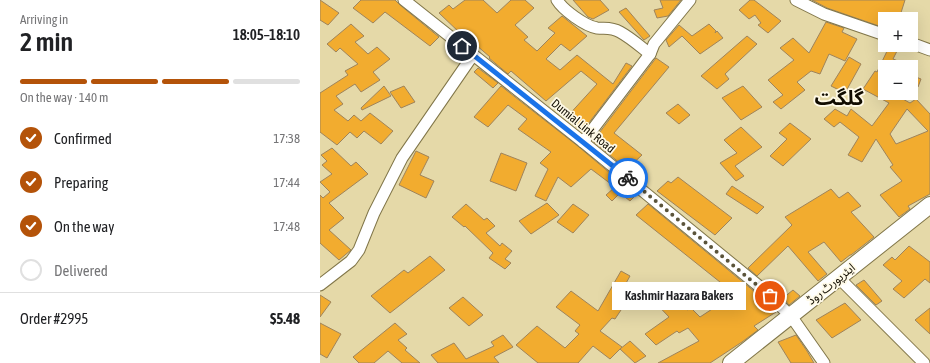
<!DOCTYPE html>
<meta charset="utf-8">
<style>
:root{--surface:#fff;--page:#f6f6f6;--text:#202124;--muted:#757577;--line:#e0e0e0;--accent:#b45309}
body{margin:0;font-family:"Asap Condensed","Noto Sans Arabic",sans-serif;background:var(--page);color:var(--text);height:100vh;display:flex;flex-direction:column;font-size:15px;white-space:nowrap}
*{box-sizing:border-box;margin:0}
p{font-size:13px;color:var(--muted)}
.icon{flex:none;width:22px;height:22px;fill:none;stroke:currentColor;stroke-width:2;stroke-linecap:round;stroke-linejoin:round}
.map{position:relative;flex:1;overflow:hidden}
.panel{display:flex;flex-direction:column;background:var(--surface);width:320px}
.panel>*{flex:none}
.controls{position:absolute;left:558px;top:12px;display:grid;gap:8px}
.controls a{display:grid;place-items:center;width:40px;height:40px;border-radius:0px;background:var(--surface);box-shadow:0 4px 16px #0002;font-size:20px}
.pin{position:absolute;display:grid;place-items:center;width:34px;height:34px;color:#fff;margin:-17px;border:2px solid #fff;border-radius:50%;box-shadow:0 1px 4px #0007}
.courier{position:absolute;display:grid;place-items:center;width:40px;height:40px;margin:-20px;border:3px solid #1a73e8;border-radius:50%;background:#fff;color:#222;box-shadow:0 1px 5px #0007}
.bubble{position:absolute;height:28px;border-radius:0px;background:var(--surface);box-shadow:0 4px 16px #0002;font-size:13px;font-weight:600;line-height:28px;text-align:center}
.head em{font-style:normal;font-weight:600}
.head div{display:flex;flex-direction:column-reverse}
.head{display:flex;align-items:center;justify-content:space-between;height:68px;padding:0 20px}
h1{font-size:26px;font-weight:600;line-height:30px}
.bar{display:grid;grid-template-columns:repeat(4,1fr);gap:6px 4px;align-content:center;height:48px;padding:0 20px}
.bar i{height:5px;border-radius:3px;background:var(--line)}
.bar .active{background:var(--accent)}
.bar p{grid-column:span 4}
.line{display:flex;align-items:center;gap:10px;padding:0 20px;border-top:1px solid var(--line)}
.line div{flex:1}
ol{padding:0 20px;list-style:none}
li{display:flex;align-items:center;gap:12px;height:44px}
li p{margin-inline-start:auto}
li .icon{padding:4px;border-radius:50%;background:var(--accent);color:#fff;stroke-width:4}
li:last-child{color:var(--muted)}
li i{width:22px;height:22px;border:2px solid var(--line);border-radius:50%}
main{display:flex;flex:1;min-height:0}
.map>svg:first-child{display:block}
</style>
<main>
<section class="panel">
<div class="head"><div><h1>2 min</h1><p>Arriving in</p></div><em>18:05–18:10</em></div>
<div class="bar"><i class="active"></i><i class="active"></i><i class="active"></i><i></i><p>On the way · 140 m</p></div>
<ol>
<li><svg class="icon" aria-label="check" viewBox="0 0 24 24"><path d="M5 12l5 5 9-10"/></svg>Confirmed<p>17:38</p></li>
<li><svg class="icon" aria-label="check" viewBox="0 0 24 24"><path d="M5 12l5 5 9-10"/></svg>Preparing<p>17:44</p></li>
<li><svg class="icon" aria-label="check" viewBox="0 0 24 24"><path d="M5 12l5 5 9-10"/></svg>On the way<p>17:48</p></li>
<li><i></i>Delivered</li>
</ol>
<div class="line" style="height:52px"><div>Order #2995</div><b>$5.48</b></div>
</section>
<div class="map">
<svg width="610" height="363" viewBox="0 0 610 363">
<rect width="100%" height="100%" fill="#e5d9a8"/>
<!-- building -->
<g fill="#f2ac2f" stroke="#9f845b" fill-rule="evenodd">
<polygon points="0,0 19,13 8,25 0,20"/>
<polygon points="41,0 75,0 80,5 119,37 110,46 65,12 53,23 33,8"/>
<polygon points="145,0 163,0 177,13 191,0 205,0 214,8 195,25 208,37 204,40 217,51 235,33 228,28 242,16 267,36 250,51 241,44 226,59 240,70 257,55 293,84 306,63 312,66 262,132 246,118 277,84 261,71 226,101 191,71 188,74 169,58 170,57 142,33 141,34 119,13 129,5 133,9"/>
<polygon points="253,0 280,0 289,10 273,19 268,17"/>
<polygon points="340,0 361,0 348,16 337,18 334,10 343,8"/>
<polygon points="430,0 434,0 461,21 448,33 438,25 441,23 435,15 429,19 419,10"/>
<polygon points="492,0 585,0 579,19 562,19 559,26 507,8"/>
<polygon points="306,8 317,21 330,36 324,40 299,12"/>
<polygon points="506,22 524,28 522,32 537,39 525,61 509,54 500,74 491,71 477,82 485,90 461,109 453,102 463,95 448,80 474,60 460,48 473,38 489,53"/>
<polygon points="31,24 44,36 35,42 48,54 57,47 70,59 53,72 60,80 41,92 35,84 16,96 23,104 14,110 28,121 34,115 41,121 50,113 73,131 61,144 44,131 37,138 30,132 17,145 0,132 0,93 28,75 25,71 38,64 20,48 16,52 7,44"/>
<polygon points="389,24 396,31 395,33 397,31 403,38 380,54 362,36 349,47 346,40 359,25 372,36"/>
<polygon points="427,36 437,44 405,74 409,79 397,89 381,76"/>
<path d="M569,47L577,51L573,59L593,67H565V93H572L590,103L596,99L610,114V194L588,206L590,209L579,217L560,195L582,181L570,167L573,165L556,139L542,162L528,155L539,137L520,122L514,127L504,119L515,109L527,116L531,109L552,126L569,103L543,89L555,71L557,72ZM587,109L608,131L576,144L570,134Z"/>
<polygon points="529,57 541,64 525,93 511,86"/>
<polygon points="336,58 349,67 294,133 322,155 307,169 273,141"/>
<polygon points="158,68 178,83 173,88 154,72"/>
<polygon points="591,75 601,79 598,87 591,84"/>
<polygon points="64,86 71,96 42,110 41,108"/>
<polygon points="84,86 95,102 81,108 70,92"/>
<polygon points="181,86 259,147 316,195 310,201 300,193 292,201 286,195 295,187 271,169 251,187 238,177 226,201 215,196 228,169 220,163 231,152 198,129 207,119 188,105 168,127 154,117"/>
<polygon points="423,86 442,107 421,120 402,98"/>
<polygon points="358,104 370,115 359,124 346,113"/>
<polygon points="470,123 491,139 463,166 450,156 467,139 459,133"/>
<polygon points="421,127 442,147 415,166 424,176 416,181 400,163 417,153 404,140"/>
<polygon points="12,148 31,166 36,162 48,174 9,203 24,218 9,230 31,250 19,260 0,243 0,195 3,198 10,192 0,182 12,174 2,165 7,161 1,155"/>
<polygon points="96,151 109,157 100,175 114,181 106,198 79,185"/>
<polygon points="181,153 207,163 196,191 170,181"/>
<polygon points="358,177 412,218 395,235 337,191 348,181 351,183"/>
<polygon points="412,186 444,207 437,214 406,194"/>
<polygon points="511,189 519,198 528,192 541,206 531,212 554,237 531,255 530,255 521,262 504,242 488,252 507,274 498,281 468,246 437,276 428,268 472,225 465,217"/>
<polygon points="227,203 239,215 211,234 199,221"/>
<polygon points="146,204 164,220 167,218 175,226 166,233 180,246 182,243 192,251 185,259 191,263 185,269 169,258 173,253 145,226 144,227 132,217"/>
<polygon points="253,204 269,215 253,233 237,222"/>
<polygon points="328,204 435,292 456,312 434,326 438,330 422,342 390,363 338,363 379,341 368,328 359,333 357,331 336,345 325,334 349,317 329,296 345,286 367,310 371,308 380,317 415,294 316,215"/>
<polygon points="589,246 610,262 610,283 605,279 584,298 573,289 582,281 563,265 572,257 575,260"/>
<polygon points="110,256 125,270 70,313 51,296 84,270 88,273"/>
<polygon points="301,271 310,276 295,303 303,307 295,319 292,318 280,331 302,347 290,359 273,346 258,363 218,363 196,345 217,326 245,348 259,334 255,331 260,325 236,307 251,291 278,311"/>
<polygon points="544,280 562,301 556,305 536,285"/>
<polygon points="473,290 480,296 469,305 463,298"/>
<polygon points="0,295 11,302 0,317"/>
<polygon points="143,297 163,315 149,326 129,308"/>
<polygon points="525,303 541,320 512,338 496,320"/>
<polygon points="610,308 610,334 595,320"/>
<polygon points="0,323 21,334 7,358 0,354"/>
<polygon points="75,323 87,334 78,340 87,348 85,350 100,363 82,363 68,351 54,363 39,363 33,357"/>
<polygon points="183,335 193,347 174,357 179,363 118,363 111,355 134,343 146,359 174,346 171,342"/>
<polygon points="476,335 487,351 494,363 471,363 458,342"/>
<polygon points="310,341 326,356 315,363 300,349"/>
</g>
<g fill="none" stroke-linecap="round" stroke-linejoin="round">
<defs>
<g id="minor">
<polyline points="84,0 263,142 440,287 471,316 504,363"/>
<path d="M237,0C243,10 265,26 277,28C285,29 291,27 300,32C311,38 321,47 330,54"/>
<polyline points="476,0 504,14 565,35"/>
<polyline points="591,43 610,50"/>
<polyline points="263,142 330,54 334,44 370,0"/>
<polyline points="518,277 604,363"/>
<polyline points="0,285 31,261 39,250 54,213 82,158 153,55"/>
</g>
<polyline id="highway" points="411,363 610,205"/>
</defs>
<!-- minor casing -->
<use href="#minor" stroke="#817649" stroke-width="13"/>
<!-- highway casing -->
<use href="#highway" stroke="#817649" stroke-width="18"/>
<!-- minor -->
<use href="#minor" stroke="#fff" stroke-width="11"/>
<!-- highway -->
<use href="#highway" stroke="#fff" stroke-width="16"/>
</g>
<g fill="none" stroke-linecap="round" stroke-linejoin="round">
<!-- done -->
<polyline stroke="#5b543b" stroke-width="4" stroke-dasharray="0 7.2" points="308,178 450,296"/>
<!-- route -->
<polyline stroke="#1a73e8" stroke-width="5" points="142,46 308,178"/>
</g>
<g text-anchor="middle" dominant-baseline="central" stroke-width="3.5" stroke-linejoin="round" paint-order="stroke">
<!-- street labels -->
<g font-size="12" fill="#110c00" stroke="#fffae7">
<text transform="translate(263 126) rotate(39)">Dumial Link Road</text>
<text transform="translate(511 284) rotate(-39)">ایئرپورٹ روڈ</text>
</g>
<!-- town labels -->
<g font-size="20" font-weight="bold" fill="#110c00" stroke="#fffae7">
<text x="519" y="97">گلگت</text>
</g>
</g>
</svg>
<div class="controls">
<a>+</a>
<a>−</a>
</div>
<div class="pin" style="left:450px;top:296px;background:#ea580c"><svg class="icon" aria-label="bag" viewBox="0 0 24 24"><path d="M5 8h14l-1 12H6zM9 8a3 3 0 0 1 6 0"/></svg></div>
<div class="pin" style="left:142px;top:46px;background:#1f2937"><svg class="icon" aria-label="home" viewBox="0 0 24 24"><path d="M3 11l9-7 9 7M6 9v11h12V9"/></svg></div>
<div class="courier" style="left:308px;top:178px"><svg class="icon" aria-label="bike" viewBox="0 0 24 24"><circle cx="6" cy="16" r="4"/><circle cx="18" cy="16" r="4"/><path d="M6 16l4-8h5l3 8M10 8l3 8H6M13 5h3"/></svg></div>
<div class="bubble" style="left:292px;top:282px;width:134px">Kashmir Hazara Bakers</div>
</div>
</main>
